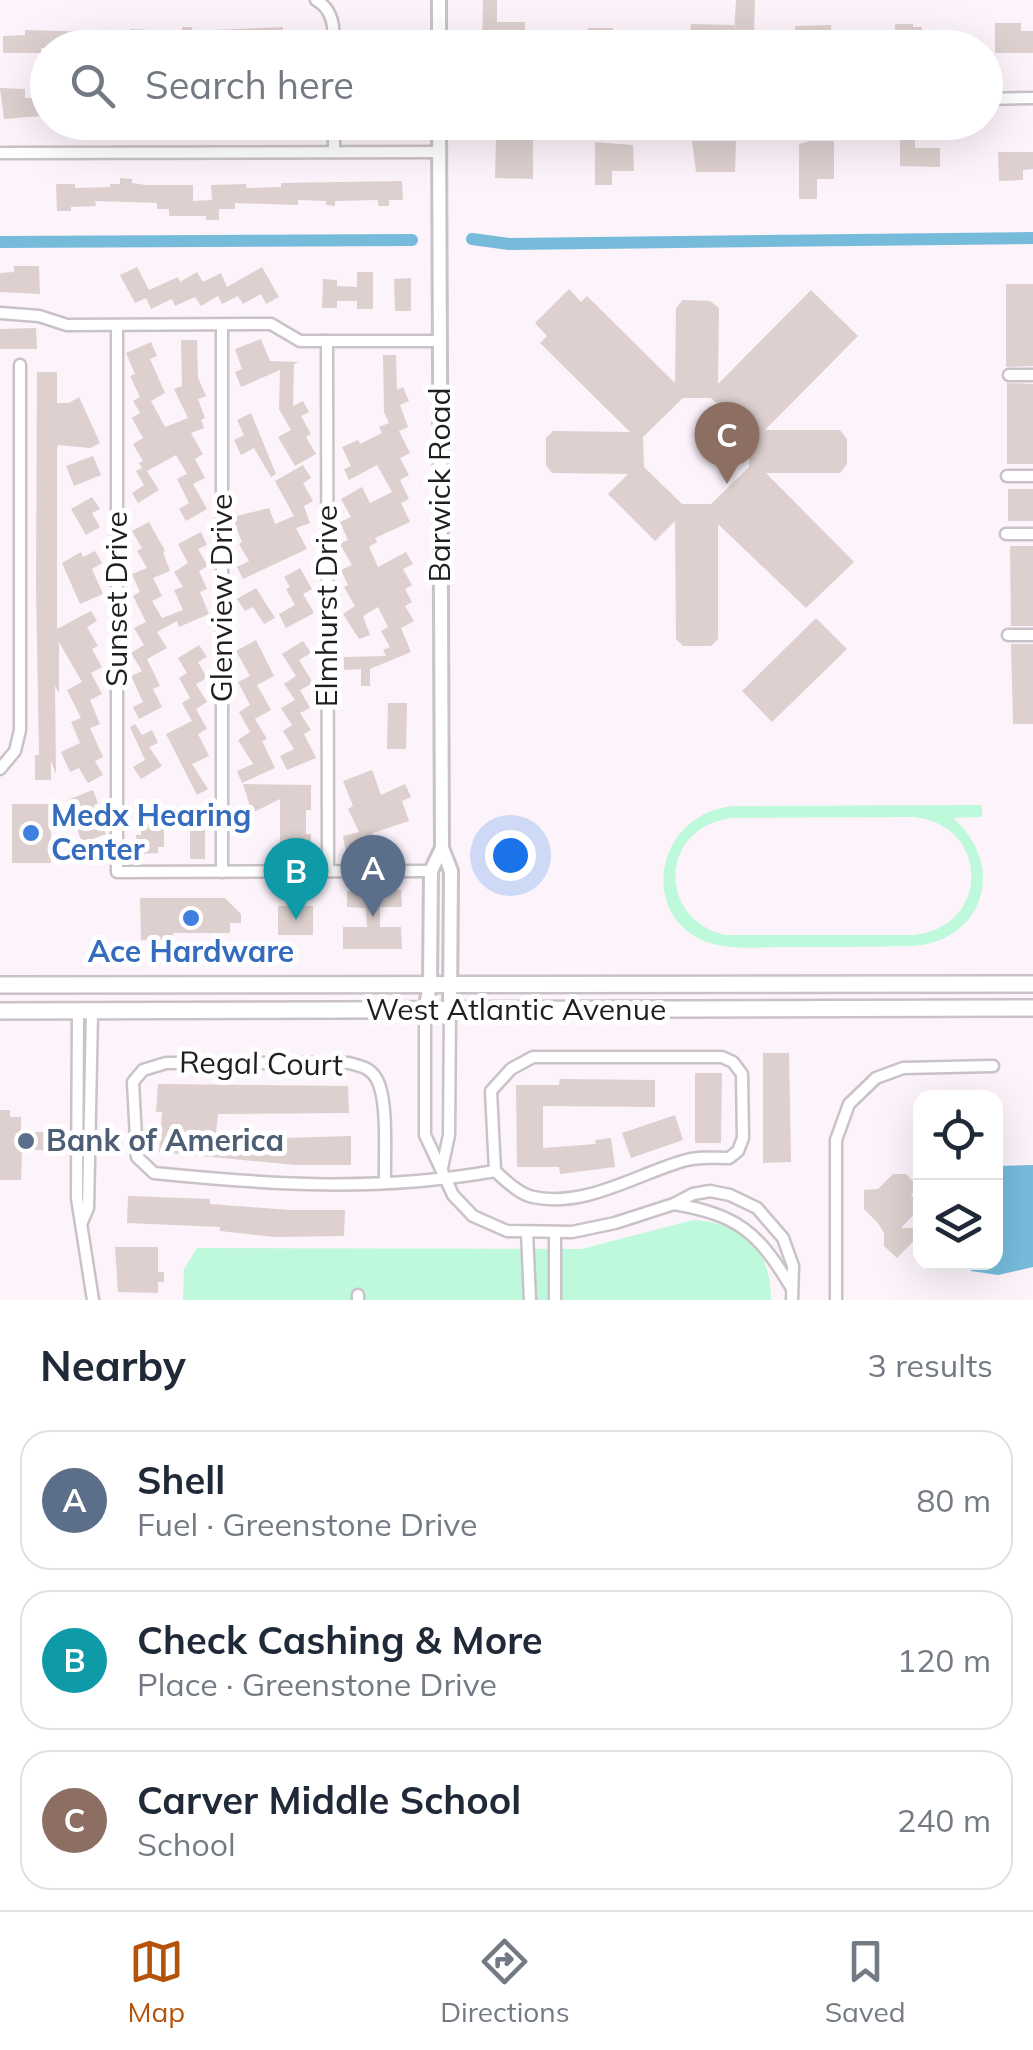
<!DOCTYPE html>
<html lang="en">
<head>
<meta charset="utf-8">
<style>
  :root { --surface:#fff; --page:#f6f6f7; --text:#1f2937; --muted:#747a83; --line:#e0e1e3; --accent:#b45309 }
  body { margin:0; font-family:Mulish,sans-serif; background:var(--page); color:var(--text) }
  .controls { position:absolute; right:30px; bottom:30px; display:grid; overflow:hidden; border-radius:20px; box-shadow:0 10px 40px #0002 }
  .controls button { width:90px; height:90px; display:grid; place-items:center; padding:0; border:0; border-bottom:2px solid var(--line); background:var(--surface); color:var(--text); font:50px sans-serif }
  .you { position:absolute; left:510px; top:855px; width:35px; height:35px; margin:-25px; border:8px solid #fff; border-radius:50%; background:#1a73e8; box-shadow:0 0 0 15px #1a73e833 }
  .badge { display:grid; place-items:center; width:65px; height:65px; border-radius:50%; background:var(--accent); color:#fff; font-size:32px; font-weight:700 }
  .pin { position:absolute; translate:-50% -82px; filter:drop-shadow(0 2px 5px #0008) }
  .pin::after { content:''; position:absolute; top:52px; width:35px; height:30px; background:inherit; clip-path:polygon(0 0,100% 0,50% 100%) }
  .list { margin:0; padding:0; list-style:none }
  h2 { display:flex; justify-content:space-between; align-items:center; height:130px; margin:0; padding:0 40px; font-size:42px }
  h2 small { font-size:32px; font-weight:400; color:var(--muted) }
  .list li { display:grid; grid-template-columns:65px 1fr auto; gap:30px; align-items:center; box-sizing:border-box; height:140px; margin:0 20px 20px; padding:0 20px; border:2px solid var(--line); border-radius:30px }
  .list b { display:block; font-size:38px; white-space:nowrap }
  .list p { margin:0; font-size:32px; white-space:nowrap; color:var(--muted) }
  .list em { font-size:32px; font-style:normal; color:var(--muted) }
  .icon { flex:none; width:55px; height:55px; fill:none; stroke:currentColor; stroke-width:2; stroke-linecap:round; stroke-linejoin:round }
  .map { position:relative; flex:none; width:1033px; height:1300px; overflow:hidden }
  .search { position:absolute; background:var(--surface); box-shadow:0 10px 40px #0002; left:30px; right:30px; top:30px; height:110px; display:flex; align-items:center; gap:25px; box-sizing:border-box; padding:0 35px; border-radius:55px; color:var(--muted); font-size:38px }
  .sheet { height:610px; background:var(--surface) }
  nav { display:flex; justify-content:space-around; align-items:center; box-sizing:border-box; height:140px; border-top:2px solid var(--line); background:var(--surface); font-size:28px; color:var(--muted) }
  nav a { display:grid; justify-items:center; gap:5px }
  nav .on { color:var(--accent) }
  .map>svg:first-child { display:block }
  .green { fill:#bdf9da; fill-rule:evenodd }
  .water { fill:#77bbdb }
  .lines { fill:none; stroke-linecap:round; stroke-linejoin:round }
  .canal { stroke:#77bbdb; stroke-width:12 }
  .building { fill:#ddd0cf; fill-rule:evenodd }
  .minor-casing { stroke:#cac2c9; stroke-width:15 }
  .tertiary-casing { stroke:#cac2c9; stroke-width:18 }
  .primary-casing { stroke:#cac2c9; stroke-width:20 }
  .minor { stroke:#fff; stroke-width:10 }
  .tertiary { stroke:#fff; stroke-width:12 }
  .primary { stroke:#fff; stroke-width:15 }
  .shop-dot { fill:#3f7fe0; stroke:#fff; stroke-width:4 }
  .service-dot { fill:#5c6f8a; stroke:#fff; stroke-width:4 }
  .labels { text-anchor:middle; stroke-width:10; stroke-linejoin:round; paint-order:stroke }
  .street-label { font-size:30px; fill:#211e21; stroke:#fff }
  .shop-label { font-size:30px; font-weight:bold; fill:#366cbe; stroke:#fff; text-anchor:start }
  .service-label { font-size:30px; font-weight:bold; fill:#4e5e75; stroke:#fff; text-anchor:start }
</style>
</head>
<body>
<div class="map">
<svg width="1033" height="1300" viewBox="0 0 1033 1300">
  <rect width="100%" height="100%" fill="#fcf3fb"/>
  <g class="green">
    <path d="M982 805V817L953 818C1006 864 986 940 913 946 870 947 826 947 782 947 760 947 735 950 713 944 635 920 654 813 734 806ZM913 817C991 824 991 928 913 935H725C654 917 661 824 734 818Z"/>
    <path d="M693 1220C743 1223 771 1248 771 1300H183L184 1269 197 1248 582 1249Z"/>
  </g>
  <path class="water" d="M1033 1165V1267L998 1275 971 1271 967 1263 996 1262V1166Z"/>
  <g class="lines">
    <g class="canal">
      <path d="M472 239 509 244 1033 238"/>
      <path d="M0 242 412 240"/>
    </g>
  </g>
  <g class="building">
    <path d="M483 0H497V22H525V42H497V47H482Z"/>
    <path d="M736 0H755L754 34 734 33Z"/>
    <path d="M995 23H1021V31H1033V53H995Z"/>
    <path d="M691 24 734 25V48H690Z"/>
    <path d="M895 24H913V27H922V35H930V48H895Z"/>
    <path d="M831 25 832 48H795V26Z"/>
    <path d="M182 27H192L193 48H41V53H3V36L25 35V30L130 33V29L182 32Z"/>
    <path d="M283 27V33L300 32V48H214V30Z"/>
    <path d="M588 28H613V33H623V48H588Z"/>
    <path d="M0 88 25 89V98H41V116L4 119Z"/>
    <path d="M496 137 533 140V179L495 178Z"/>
    <path d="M900 140H915V148H940V167L900 166Z"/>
    <path d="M692 141H736L735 172H696Z"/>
    <path d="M810 141H834V179H817V199H799V144Z"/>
    <path d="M595 142 633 145 634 171H612V185H595Z"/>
    <path d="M998 152H1033V169L1023 170V180L999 181Z"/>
    <path d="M120 178 132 179V183L146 185H193V201L212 200 211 185 246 184 247 188 281 187V183L402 181 403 200H389V206H378V200L335 201V206L326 205V201L298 200V205L235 203V209H219V220H206V216H169V209H157V203L95 201 96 206 71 207V211H57L56 184H75V188L110 187V184H120Z"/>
    <path d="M14 266H39L40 294 0 292V273L14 272Z"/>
    <path d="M137 267 149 290 178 277 180 282 197 272 203 282 221 273 227 287 262 267 279 297 266 304 261 294 243 304 238 296 222 304 218 296 201 306 195 297 175 306 172 299 151 309 146 298 135 303 120 275Z"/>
    <path d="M357 272H373V309H357V301H337V308H322L323 279 337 280V286L357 287Z"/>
    <path d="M411 278V311H395L394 279Z"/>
    <path d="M1006 284H1033V366L1006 367Z"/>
    <path d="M569 289 581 302 587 296 675 383 676 308 683 300 710 301 719 308 718 384 811 290 858 336 765 430H840L847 439V464L840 473H766L854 562 806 608 718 524V639L711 646H683L676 639 675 521 655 541 608 494 628 474 552 473 546 465V438L553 431 630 432 540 343 547 336 535 323ZM683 398H711L750 437 749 467 711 504H682L644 467 643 437Z"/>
    <path d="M36 328 37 349H0V329Z"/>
    <path d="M261 339 270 361 299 362 294 364 293 406 303 401 309 412 301 416 311 434 306 437 316 454 295 466 278 437 291 430 279 409 280 370 241 387 235 372 242 369 235 349Z"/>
    <path d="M181 340H197L198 378 206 396 198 399 205 418 201 420 204 428 191 433 203 454 195 459 205 478 193 484 207 509 186 521 179 509 189 503 177 479 187 474 176 455 147 471 159 490 138 503 132 493 144 485 136 471 142 468 139 463 143 461 133 444 143 438 132 418 140 413 133 401 140 397 130 376 135 374 126 353 151 342 157 356 150 359 165 393 151 401 165 427 188 418 174 389 182 386Z"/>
    <path d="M383 355H396L397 390 403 387 409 401 400 405 408 427 399 431 410 453 400 458 409 475 400 480 409 499 401 503 410 522 375 538 377 542 369 547 378 567 406 552 413 564 403 569 412 585 405 589 412 602 405 606 414 621 401 628 411 652 370 669V686H361V669L344 670V657L386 656 383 650 390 647 381 631 388 627 378 607 363 616 370 635 359 639 343 614 355 606 344 587 348 585 341 570 352 565 340 544 348 540 340 522 351 517 341 499 362 487 370 503 392 492 377 465 349 480 344 469 351 466 342 447 358 440 360 444 382 433 379 427 389 423 384 412Z"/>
    <path d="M37 372H57V403H69L79 397 100 443 90 448 58 445 57 448V629L91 611 97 621 87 627 98 646 92 649 102 667 91 673 102 694 90 700 100 724 90 728 103 757 95 761 103 775 88 783 79 768 70 772 61 752 80 743 71 722 81 718 67 690 82 682 59 642V693L55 686 56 774 51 761V780H35V755H39L36 586Z"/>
    <path d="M1007 383 1033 384V464H1007Z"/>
    <path d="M251 413 276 474 271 477 254 448 241 455 234 440 244 435 237 420Z"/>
    <path d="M93 456 101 475 74 486 66 466Z"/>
    <path d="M303 465 311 478 303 483 313 501 304 506 310 523 296 528 307 549 243 579 237 567 249 561 239 544 242 542 232 517 269 508 275 524 294 516 275 481Z"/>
    <rect x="1008" y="489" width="25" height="32"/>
    <path d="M92 497 100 509 92 513 100 527 86 535 71 509Z"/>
    <path d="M149 522 165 551 163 552 170 571 153 578 162 596 152 601 162 618 183 610 174 590 183 587 174 572 188 563 178 544 201 532 207 545 198 549 208 566 199 571 207 589 200 592 209 614 179 627 177 621 157 632 167 648 147 659 160 686 153 689 162 707 139 719 133 707 143 702 131 676 142 671 131 653 144 645 134 628 146 622 133 596 140 592 132 574 147 568 137 551 142 548 132 531Z"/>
    <path d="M1010 546H1033V626H1011Z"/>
    <path d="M95 551 102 563 92 569 103 594 80 604 62 563 81 552 83 557Z"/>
    <path d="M300 568 312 589 303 594 314 613 286 628 279 614 295 605 286 589 290 587 284 577Z"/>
    <path d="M256 588 275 618 264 624 253 607 245 611 237 599Z"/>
    <path d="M816 618 847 649 772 722 742 691Z"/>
    <path d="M256 640 274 676 257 685 271 710 255 719 267 739 262 741 275 768 242 783 237 771 253 764 238 740 250 732 239 712 250 705 238 682 250 676 236 651Z"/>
    <path d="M303 641 311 653 299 660 313 683 300 690 310 708 300 713 311 730 304 734 316 758 287 770 280 756 294 749 283 731 292 725 281 708 295 700 284 684 296 676 282 654Z"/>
    <path d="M1011 644H1033V724H1013Z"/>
    <path d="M199 645 207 657 198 662 207 678 196 684 207 702 196 709 207 729 198 734 209 756 192 764 208 789 197 795 166 734 192 721 182 703 190 698 179 678 187 673 178 658Z"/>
    <path d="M388 703H407L406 749H387Z"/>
    <path d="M135 724 142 735 152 730 158 743 149 747 162 766 141 779 133 767 145 760 130 727Z"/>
    <path d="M372 770 381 795 405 784 411 797 402 801 409 821 373 833 375 845 346 852 343 836 359 832 348 809 353 806 343 781Z"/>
    <path d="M243 784 311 785V810H306V834H311V845H305V854H280V799L252 813Z"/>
    <path d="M93 790 98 803 94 805 106 834 82 843 67 800Z"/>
    <rect x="12" y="804" width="39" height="59"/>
    <path d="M205 821V859H190V823L198 825Z"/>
    <path d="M164 823V847H158V853L141 854V847H136V835H141V824Z"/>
    <path d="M401 890 402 907H380V927H401L402 949H343V927H367L366 908 347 907V891Z"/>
    <path d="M140 898H225L241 914V923H230V933H173L174 940H141Z"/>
    <rect x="278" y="906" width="35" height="29"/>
    <path d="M763 1053H789L791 1162 763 1163Z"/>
    <path d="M695 1073H722L721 1143H695Z"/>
    <path d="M560 1079 655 1080V1107L543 1106V1148L596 1144 595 1140 611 1138 615 1167 560 1174 559 1167H517L516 1085H559Z"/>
    <path d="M158 1084 348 1086 349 1113 218 1114 216 1133 284 1135 283 1138 351 1136V1165H295L159 1152 162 1112H156Z"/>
    <path d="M0 1110H10V1117H21V1132H52V1150H22L21 1180H0Z"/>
    <path d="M675 1115 683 1140 631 1158 622 1133Z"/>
    <path d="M893 1174H906L919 1187 911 1195 918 1202V1210L901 1228H914L915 1240 897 1258 884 1246V1233L878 1223 864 1209V1190L878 1189Z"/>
    <path d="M128 1196 210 1199V1204L289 1210H345L344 1236 275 1237 220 1231V1227L127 1223Z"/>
    <path d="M115 1247H158V1272H164V1282H158V1293L118 1292Z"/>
  </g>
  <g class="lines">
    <g class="minor-casing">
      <g id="minor">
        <path d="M316 0C334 10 334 28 334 48"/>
        <path d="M986 99 1033 98"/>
        <path d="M334 122V152"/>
        <path d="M0 153 439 152"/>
        <path d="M0 313 39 316 67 325 271 324 300 341H439"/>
        <path d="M117 325V872L431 871"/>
        <path d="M222 325V872"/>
        <path d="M327 341 328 871"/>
        <path d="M1009 375H1033"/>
        <path d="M1007 476H1033"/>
        <path d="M1006 534H1033"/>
        <path d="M1008 635H1033"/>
        <path d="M0 769 15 751 20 730V365"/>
        <path d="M425 1010V1135L453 1195 473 1216 507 1231 572 1232 615 1223 674 1204 693 1194 710 1191 730 1195 757 1208 783 1238 793 1266 792 1300"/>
        <path d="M78 1012 77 1198 93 1300"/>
        <path d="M442 1168 449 1135 450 1010"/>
        <path d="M385 1183C384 1158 389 1099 376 1078 370 1068 361 1066 349 1063H166L143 1070 133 1082 137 1157 154 1173C273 1185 376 1192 495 1171 505 1180 519 1194 533 1197 585 1208 635 1175 683 1161 698 1156 713 1158 729 1158L738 1151 743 1138 742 1074 733 1062 722 1057H533L511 1069 491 1091 495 1171"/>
        <path d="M674 1204C738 1215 758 1232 791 1287"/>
        <path d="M82 1222 88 1208 92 1012"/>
        <path d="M527 1232 530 1300"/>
        <path d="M555 1232V1300"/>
        <path d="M358 1295V1300"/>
        <path d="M836 1300V1140L849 1104 876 1078 903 1068 993 1066"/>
      </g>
    </g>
    <g class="tertiary-casing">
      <g id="tertiary">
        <path d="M439 0V48"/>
        <path d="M439 122 442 848 451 871 450 1010"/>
        <path d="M425 1010 430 985 431 871 442 848"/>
      </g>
    </g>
    <g class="primary-casing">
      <g id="primary">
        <path d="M0 985 1033 984"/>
        <path d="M0 1011 1033 1008"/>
      </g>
    </g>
    <use href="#minor" class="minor"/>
    <use href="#tertiary" class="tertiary"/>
    <use href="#primary" class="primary"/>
  </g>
  <g class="shop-dot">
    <circle cx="31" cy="833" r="10"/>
    <circle cx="191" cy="918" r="10"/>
  </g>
  <circle class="service-dot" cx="26" cy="1141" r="10"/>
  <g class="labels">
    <g class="street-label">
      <text transform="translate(440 485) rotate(-90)" y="10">Barwick Road</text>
      <text transform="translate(222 598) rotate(-90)" y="10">Glenview Drive</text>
      <text transform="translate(117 599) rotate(-90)" y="10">Sunset Drive</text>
      <text transform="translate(327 606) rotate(-90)" y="10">Elmhurst Drive</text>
      <text x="516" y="1020">West Atlantic Avenue</text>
      <text transform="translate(261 1064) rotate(1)" y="10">Regal Court</text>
    </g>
    <g class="shop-label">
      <text x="51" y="826">Medx Hearing<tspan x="51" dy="34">Center</tspan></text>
      <text x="191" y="962" text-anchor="middle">Ace Hardware</text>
    </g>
    <g class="service-label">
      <text x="46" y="1151">Bank of America</text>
    </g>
  </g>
</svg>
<div class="controls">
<button><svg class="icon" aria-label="locate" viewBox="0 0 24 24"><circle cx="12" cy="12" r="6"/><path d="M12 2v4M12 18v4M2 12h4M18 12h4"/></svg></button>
<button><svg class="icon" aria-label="layers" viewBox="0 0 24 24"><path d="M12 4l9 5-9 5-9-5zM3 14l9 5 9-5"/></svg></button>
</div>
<div class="you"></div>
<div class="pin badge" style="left:373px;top:917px;background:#5c6f8a">A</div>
<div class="pin badge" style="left:296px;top:920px;background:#0f9aa8">B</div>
<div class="pin badge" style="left:727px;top:484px;background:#8d6e63">C</div>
<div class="search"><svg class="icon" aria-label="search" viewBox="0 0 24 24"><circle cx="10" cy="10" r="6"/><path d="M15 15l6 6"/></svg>Search here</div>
</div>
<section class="sheet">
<h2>Nearby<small>3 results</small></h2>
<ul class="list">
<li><span class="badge" style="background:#5c6f8a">A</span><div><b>Shell</b><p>Fuel · Greenstone Drive</p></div><em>80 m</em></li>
<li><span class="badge" style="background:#0f9aa8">B</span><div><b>Check Cashing &amp; More</b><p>Place · Greenstone Drive</p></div><em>120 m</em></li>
<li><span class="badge" style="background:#8d6e63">C</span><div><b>Carver Middle School</b><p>School</p></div><em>240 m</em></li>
</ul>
</section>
<nav>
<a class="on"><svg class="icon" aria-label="map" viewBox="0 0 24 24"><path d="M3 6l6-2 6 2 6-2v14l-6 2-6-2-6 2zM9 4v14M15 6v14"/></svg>Map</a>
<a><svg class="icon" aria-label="directions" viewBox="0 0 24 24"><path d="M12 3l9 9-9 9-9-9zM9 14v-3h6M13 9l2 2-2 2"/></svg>Directions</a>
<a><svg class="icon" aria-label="saved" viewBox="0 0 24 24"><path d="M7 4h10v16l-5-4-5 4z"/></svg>Saved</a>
</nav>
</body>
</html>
